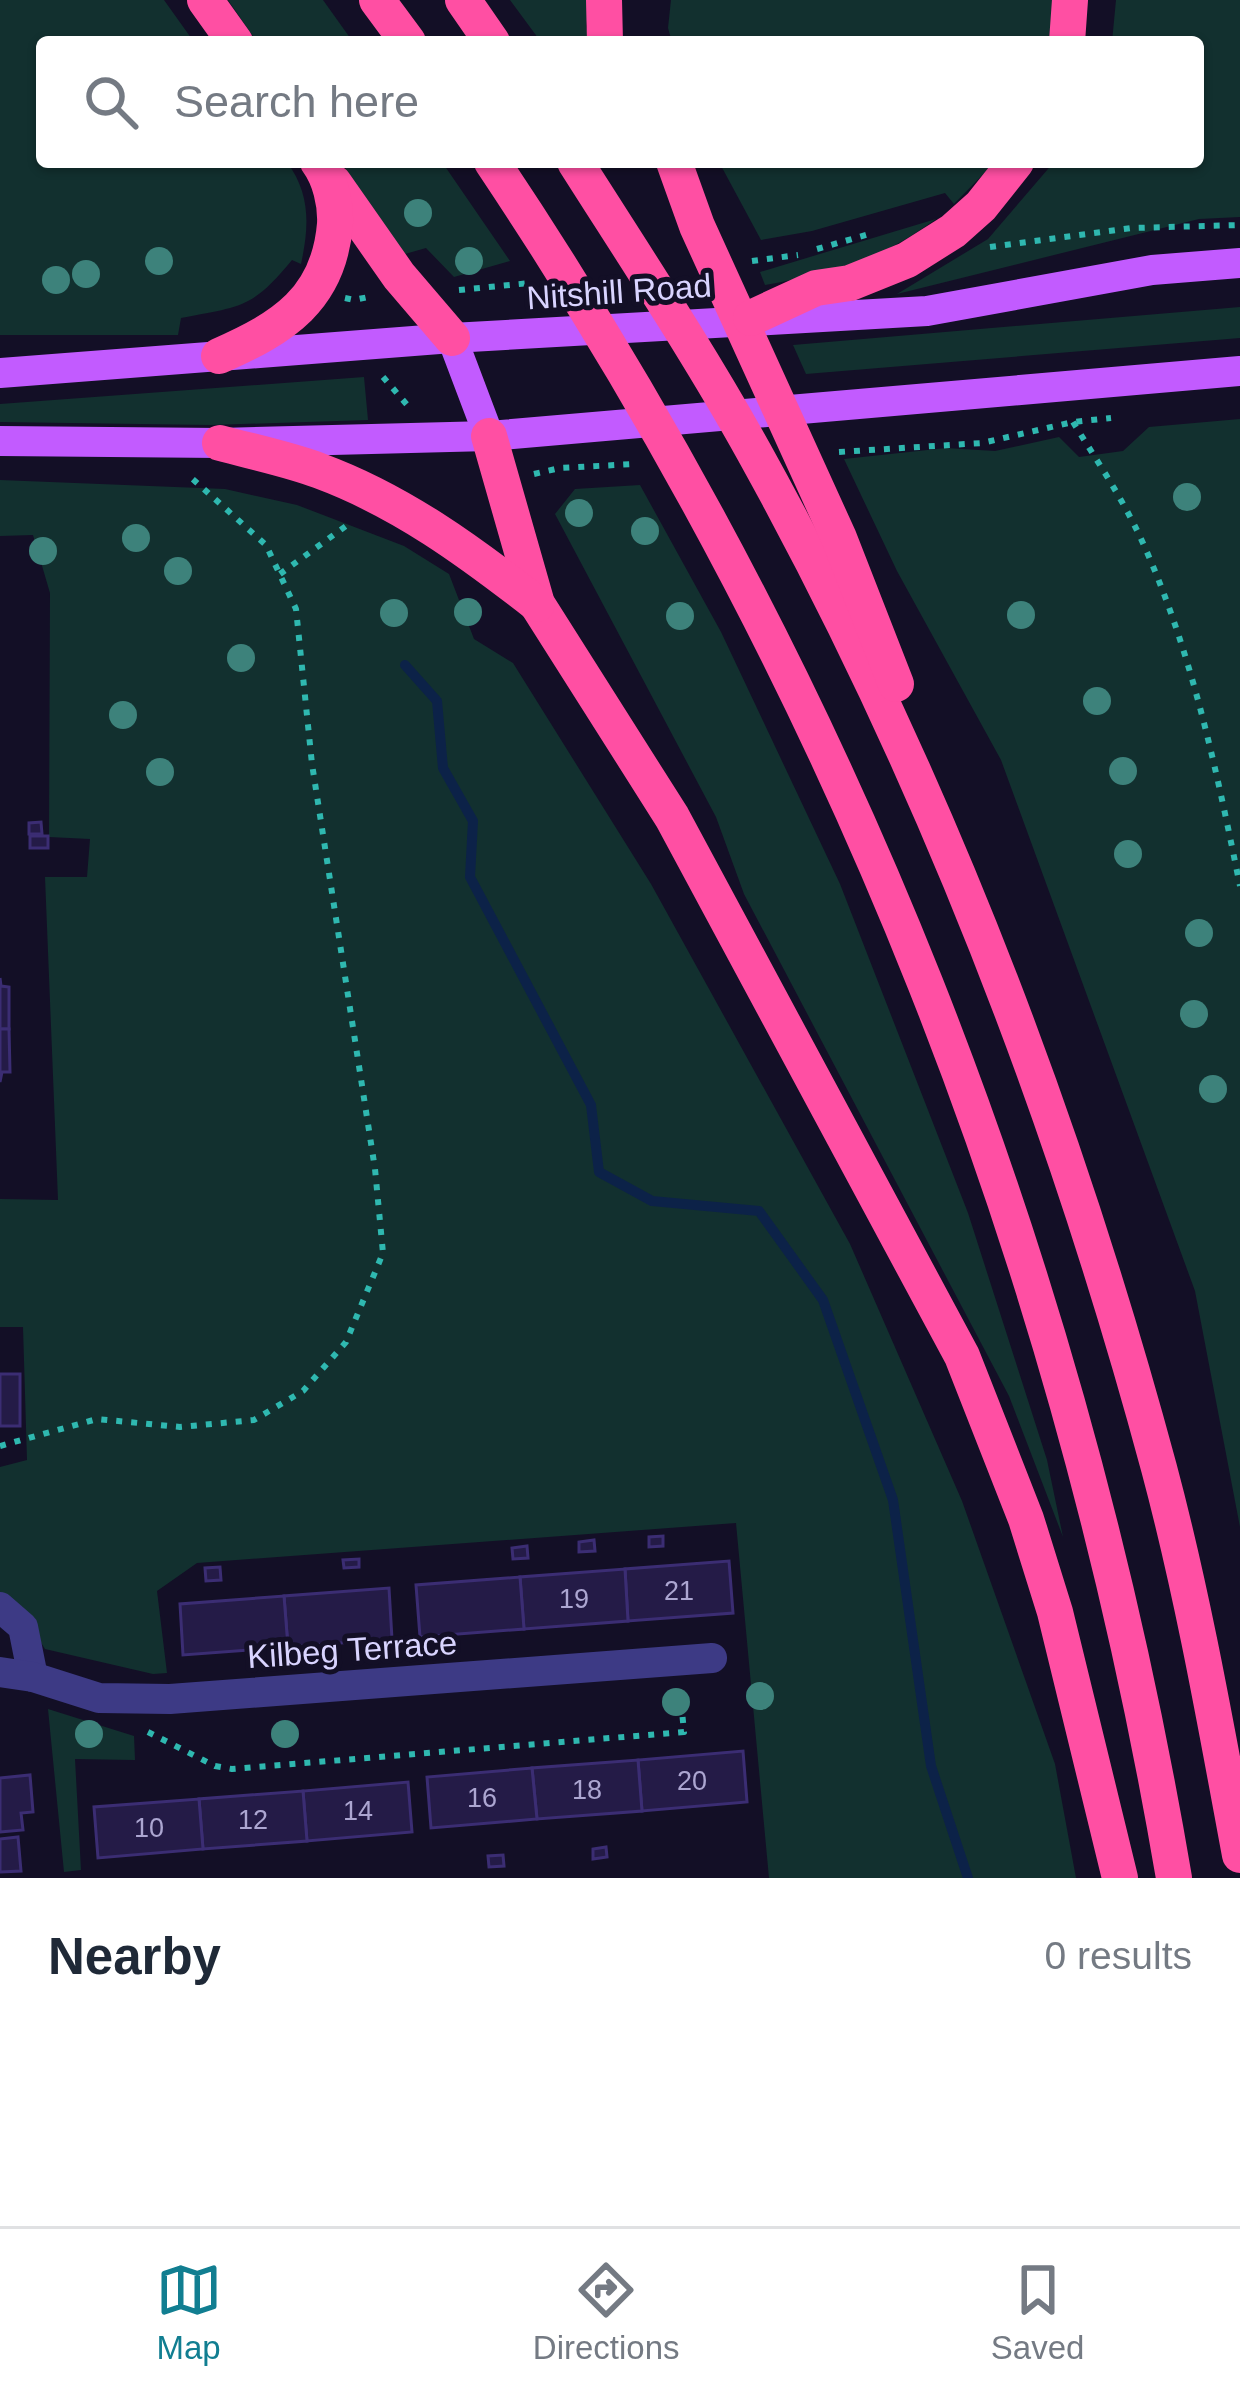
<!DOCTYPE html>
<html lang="en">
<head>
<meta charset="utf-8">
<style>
  :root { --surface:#fff; --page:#f6f6f7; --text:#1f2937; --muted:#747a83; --line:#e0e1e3; --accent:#117e91 }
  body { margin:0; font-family:Arial,sans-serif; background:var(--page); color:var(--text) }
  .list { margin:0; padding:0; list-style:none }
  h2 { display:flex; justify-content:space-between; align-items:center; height:156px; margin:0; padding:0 48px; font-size:51px }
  h2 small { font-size:39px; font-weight:400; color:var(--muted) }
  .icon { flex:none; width:66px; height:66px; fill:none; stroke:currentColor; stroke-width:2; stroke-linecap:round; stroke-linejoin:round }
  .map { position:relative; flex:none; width:1240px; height:1878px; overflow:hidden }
  .search { position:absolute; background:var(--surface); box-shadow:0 3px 9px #0004; left:36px; right:36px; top:36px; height:132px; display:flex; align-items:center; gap:30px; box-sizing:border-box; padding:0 42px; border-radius:12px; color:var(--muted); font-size:45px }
  .sheet { height:348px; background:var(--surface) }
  nav { display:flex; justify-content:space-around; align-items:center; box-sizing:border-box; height:168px; border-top:3px solid var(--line); background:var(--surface); font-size:33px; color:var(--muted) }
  nav a { display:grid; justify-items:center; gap:6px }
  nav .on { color:var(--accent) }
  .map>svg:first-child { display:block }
  .green { fill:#12302f }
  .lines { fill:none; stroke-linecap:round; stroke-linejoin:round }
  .stream { stroke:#0c2248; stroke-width:10 }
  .building { fill:#241b47; stroke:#3b2d73; stroke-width:3 }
  .path { stroke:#2fb8b0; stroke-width:6; stroke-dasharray:6 9; stroke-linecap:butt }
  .minor { stroke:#3d3a85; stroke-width:30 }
  .major { stroke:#c25bff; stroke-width:30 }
  .highway { stroke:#ff4fa3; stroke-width:36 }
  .tree { fill:#3d827b }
  .labels { text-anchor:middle; stroke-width:10; stroke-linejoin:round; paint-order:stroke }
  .number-label { font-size:27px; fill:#aca6d1 }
  .street-label { font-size:33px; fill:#d9d4ff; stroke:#130f26 }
</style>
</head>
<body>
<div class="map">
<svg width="1240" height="1878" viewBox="0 0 1240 1878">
  <rect width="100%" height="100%" fill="#130f26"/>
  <g class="green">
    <path d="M0 0H164L194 42H42V162H287C311 195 309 227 301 264L292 260C252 309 241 306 181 318L178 335H0Z"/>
    <path d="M228 0H323L353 42H257Z"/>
    <path d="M510 0H590L586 26 589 42H541Z"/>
    <path d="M671 0H1059L1054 42H672L668 28Z"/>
    <path d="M1116 0H1240V217L1199 219 897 294 988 239 1054 162H1198V42H1112Z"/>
    <path d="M341 162H442L510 261 454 277 426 248 405 254Z"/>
    <path d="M719 162H995L954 204 945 193 812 231 761 240Z"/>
    <path d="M936 219C876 262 836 272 765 285L760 272Z"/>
    <path d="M1240 307V338L806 374 793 345Z"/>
    <path d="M364 377 368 420 211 425 0 422V404Z"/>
    <path d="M1240 419V1527L1195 1291 1001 760 897 571 844 459 946 448 995 451 1059 437 1079 457 1123 451 1149 427Z"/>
    <path d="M0 480 225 489 297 505 404 546 449 574 474 639 513 663 651 884 850 1244 962 1501 1055 1764 1076 1878H769L736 1523 197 1563 157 1591 167 1673 153 1674 45 1649 26 1619 0 1593V1467L27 1460 23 1327H0V1199L58 1200 45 877H87L90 839 49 837 50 593 33 535 0 536Z"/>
    <path d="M640 485 721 632 840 884 968 1213 1047 1460 1063 1537 1009 1396 744 894 716 817 555 514 575 489Z"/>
    <path d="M48 1709 134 1736 135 1760 75 1759 81 1870 64 1872Z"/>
  </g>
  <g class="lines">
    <path class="stream" d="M405 665 437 701 443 768 473 821 470 877 591 1105 599 1172 652 1201 759 1211 823 1300 893 1500 931 1766 968 1878"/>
  </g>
  <g class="building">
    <path d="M41 822 42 834H29V823Z"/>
    <rect x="30" y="836" width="18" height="12"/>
    <path d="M0 978 1 986 9 987V1029H0Z"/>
    <path d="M0 1029H9L10 1072H2L0 1082Z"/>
    <rect x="0" y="1374" width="20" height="52"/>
    <path d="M663 1536V1546L649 1547V1537Z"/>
    <path d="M594 1540 595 1551 579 1552V1542Z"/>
    <path d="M527 1546 528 1558 513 1559 512 1548Z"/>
    <path d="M359 1559V1567L344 1568 343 1560Z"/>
    <path d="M729 1561 733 1613 628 1621 625 1569Z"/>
    <path d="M220 1567 221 1580 206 1581 205 1568Z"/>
    <path d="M625 1569 628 1621 524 1629 520 1577Z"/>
    <path d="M520 1577 524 1629 420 1637 416 1585Z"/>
    <path d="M389 1588 392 1639 288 1647 284 1596Z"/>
    <path d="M284 1596 288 1647 183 1655 180 1604Z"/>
    <path d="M743 1751 747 1802 642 1811 638 1760Z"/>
    <path d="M638 1760 642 1811 537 1819 532 1768Z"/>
    <path d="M532 1768 537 1819 431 1828 427 1777Z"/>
    <path d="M30 1775 33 1812 21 1813 23 1830 0 1832V1778Z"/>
    <path d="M408 1782 412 1832 307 1841 303 1791Z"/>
    <path d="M303 1791 307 1841 203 1849 199 1799Z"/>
    <path d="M199 1799 203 1849 98 1858 94 1807Z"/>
    <path d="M18 1837 21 1871 0 1872V1839Z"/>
    <path d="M606 1847 607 1857 593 1859V1849Z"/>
    <path d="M503 1855 504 1866 489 1867 488 1856Z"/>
  </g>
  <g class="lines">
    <g class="path">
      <path d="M990 247 1132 228 1240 225"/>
      <path d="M817 249 873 233"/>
      <path d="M752 261 798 255"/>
      <path d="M459 290 530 283"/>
      <path d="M345 298 354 300 373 296"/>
      <path d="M383 377 409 407"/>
      <path d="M1073 422C1097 461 1123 499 1142 541 1192 651 1216 768 1240 886"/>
      <path d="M839 452 982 443 1073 422 1111 418"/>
      <path d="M534 474 560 468 634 464"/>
      <path d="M280 574 350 523"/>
      <path d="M0 1446 97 1419 180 1427 254 1420 303 1391 346 1342 383 1253 375 1169 312 764 296 609 266 545 187 474"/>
      <path d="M148 1732 215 1766 232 1769 684 1732 680 1691"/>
    </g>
    <g class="minor">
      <path d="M0 1607 23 1627 33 1677"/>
      <path d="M0 1672 33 1677 99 1698 170 1699 712 1658"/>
    </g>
    <g class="major">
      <path d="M452 338 489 436"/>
      <path d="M0 373 452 338 927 311 1152 270 1240 263"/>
      <path d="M0 441 220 443 489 436 1240 371"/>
    </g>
    <g class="highway">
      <path d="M205 0 235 42"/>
      <path d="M377 0 408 42"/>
      <path d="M463 0 492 42"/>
      <path d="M604 0 605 42"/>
      <path d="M1067 42 1070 0"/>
      <path d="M492 162C844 688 1068 1254 1174 1878"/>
      <path d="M575 162C636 258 699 353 754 452 931 771 1064 1116 1159 1468 1193 1595 1216 1726 1240 1855"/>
      <path d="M674 162 697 226 839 538 896 684"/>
      <path d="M334 183 399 276 452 338"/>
      <path d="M751 318 816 288 850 283 907 260 953 231 981 206 1016 162"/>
      <path d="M219 356C283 328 329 299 335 224 336 204 330 178 318 162"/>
      <path d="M489 436 537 604 672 817 962 1356 1026 1519 1055 1612 1120 1878"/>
      <path d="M220 443C253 452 288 459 320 471 401 501 469 551 537 604"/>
    </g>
  </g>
  <g class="tree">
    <circle cx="418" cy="213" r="14"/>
    <circle cx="159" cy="261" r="14"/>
    <circle cx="469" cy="261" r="14"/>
    <circle cx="86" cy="274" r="14"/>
    <circle cx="56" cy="280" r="14"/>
    <circle cx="1187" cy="497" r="14"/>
    <circle cx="579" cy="513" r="14"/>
    <circle cx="645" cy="531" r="14"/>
    <circle cx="136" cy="538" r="14"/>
    <circle cx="43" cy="551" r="14"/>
    <circle cx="178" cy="571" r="14"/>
    <circle cx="468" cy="612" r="14"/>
    <circle cx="394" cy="613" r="14"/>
    <circle cx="1021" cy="615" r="14"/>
    <circle cx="680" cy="616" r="14"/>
    <circle cx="241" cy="658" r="14"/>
    <circle cx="1097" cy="701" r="14"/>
    <circle cx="123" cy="715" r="14"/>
    <circle cx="1123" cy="771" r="14"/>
    <circle cx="160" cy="772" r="14"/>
    <circle cx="1128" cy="854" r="14"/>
    <circle cx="1199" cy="933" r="14"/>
    <circle cx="1194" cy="1014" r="14"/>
    <circle cx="1213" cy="1089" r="14"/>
    <circle cx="760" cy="1696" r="14"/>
    <circle cx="676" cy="1702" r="14"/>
    <circle cx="89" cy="1734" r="14"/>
    <circle cx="285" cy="1734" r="14"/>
  </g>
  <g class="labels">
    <g class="number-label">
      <text x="679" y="1600">21</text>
      <text x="574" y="1608">19</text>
      <text x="692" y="1790">20</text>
      <text x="587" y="1799">18</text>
      <text x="482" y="1807">16</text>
      <text x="358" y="1820">14</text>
      <text x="253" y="1829">12</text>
      <text x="149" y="1837">10</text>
    </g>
    <g class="street-label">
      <text transform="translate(619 291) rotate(-4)" y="12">Nitshill Road</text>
      <text transform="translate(352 1649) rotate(-4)" y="12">Kilbeg Terrace</text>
    </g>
  </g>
</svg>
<div class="search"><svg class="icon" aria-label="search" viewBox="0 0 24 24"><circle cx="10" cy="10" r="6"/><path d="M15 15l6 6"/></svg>Search here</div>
</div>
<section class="sheet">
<h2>Nearby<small>0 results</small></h2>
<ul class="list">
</ul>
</section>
<nav>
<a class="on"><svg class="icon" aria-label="map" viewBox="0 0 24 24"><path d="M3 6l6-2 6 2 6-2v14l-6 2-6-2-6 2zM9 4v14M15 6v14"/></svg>Map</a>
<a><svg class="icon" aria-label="directions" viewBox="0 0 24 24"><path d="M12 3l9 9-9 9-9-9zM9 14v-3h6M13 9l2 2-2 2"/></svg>Directions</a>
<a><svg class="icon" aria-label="saved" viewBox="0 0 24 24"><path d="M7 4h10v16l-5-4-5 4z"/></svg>Saved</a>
</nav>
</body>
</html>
